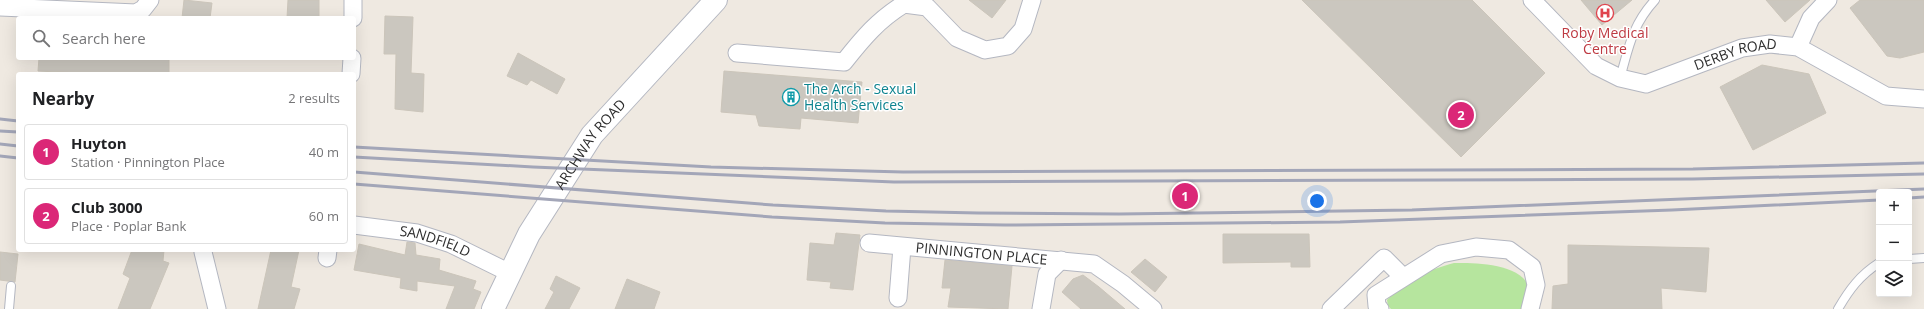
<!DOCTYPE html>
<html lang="en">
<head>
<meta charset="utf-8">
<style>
  :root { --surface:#fff; --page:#f2f2f2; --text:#202124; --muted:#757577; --line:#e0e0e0; --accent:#db2777 }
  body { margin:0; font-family:"Open Sans",sans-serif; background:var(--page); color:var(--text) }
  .controls { position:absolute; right:12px; bottom:12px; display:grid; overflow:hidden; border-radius:4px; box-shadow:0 4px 16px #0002 }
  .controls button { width:36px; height:36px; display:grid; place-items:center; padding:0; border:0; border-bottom:1px solid var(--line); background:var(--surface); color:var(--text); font:20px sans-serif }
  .you { position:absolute; left:1317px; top:201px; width:14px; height:14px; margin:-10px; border:3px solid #fff; border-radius:50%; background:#1a73e8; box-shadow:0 0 0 6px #1a73e833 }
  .badge { display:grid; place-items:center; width:26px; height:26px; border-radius:50%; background:var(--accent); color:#fff; font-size:13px; font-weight:700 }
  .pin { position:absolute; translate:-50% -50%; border:2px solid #fff; box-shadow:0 1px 4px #0006 }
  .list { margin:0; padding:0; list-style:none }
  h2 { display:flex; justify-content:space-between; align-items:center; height:52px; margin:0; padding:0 16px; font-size:17px }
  h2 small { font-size:13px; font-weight:400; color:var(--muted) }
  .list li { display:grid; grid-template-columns:26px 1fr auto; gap:12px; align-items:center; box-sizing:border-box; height:56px; margin:0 8px 8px; padding:0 8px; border:1px solid var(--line); border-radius:4px }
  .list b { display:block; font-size:15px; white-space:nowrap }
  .list p { margin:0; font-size:13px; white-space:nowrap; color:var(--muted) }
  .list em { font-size:13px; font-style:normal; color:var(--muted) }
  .icon { flex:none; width:22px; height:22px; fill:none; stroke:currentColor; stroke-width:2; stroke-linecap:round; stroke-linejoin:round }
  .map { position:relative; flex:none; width:1924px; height:309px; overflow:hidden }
  .search { position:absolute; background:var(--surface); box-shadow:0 4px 16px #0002; left:16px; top:16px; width:340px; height:44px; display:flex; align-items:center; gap:10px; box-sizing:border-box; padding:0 14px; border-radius:4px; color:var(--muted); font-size:15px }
  .panel { position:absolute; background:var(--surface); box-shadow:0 4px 16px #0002; left:16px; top:72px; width:340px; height:180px; border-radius:4px }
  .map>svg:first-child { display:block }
  .green { fill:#b6e59e }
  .building { fill:#cbc7bf; stroke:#cbc5ba }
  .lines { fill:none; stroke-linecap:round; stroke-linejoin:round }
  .lane-casing { stroke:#b4b7c1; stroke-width:10 }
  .street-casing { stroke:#b4b7c1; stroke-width:19 }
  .secondary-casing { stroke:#b4b7c1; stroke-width:24 }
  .lane { stroke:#fff; stroke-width:8 }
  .street { stroke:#fff; stroke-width:17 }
  .secondary { stroke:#fff; stroke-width:22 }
  .rail { stroke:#a3a6b8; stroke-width:3 }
  .labels { text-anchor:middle; stroke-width:3; stroke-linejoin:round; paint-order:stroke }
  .health-label { font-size:14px; fill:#be3a42; stroke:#fff }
  .street-label { font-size:14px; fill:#2e2e2e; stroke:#fff }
  .culture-label { font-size:14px; fill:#0d838f; stroke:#fff; text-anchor:start }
</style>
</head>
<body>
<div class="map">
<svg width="1924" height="309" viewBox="0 0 1924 309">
  <rect width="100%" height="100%" fill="#efe9e1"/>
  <path class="green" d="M1454 263C1476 263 1518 263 1529 286L1524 309H1391L1388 306 1387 300C1404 279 1429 270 1454 263Z"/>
  <g class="building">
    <path d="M184 0 212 3 210 18H182Z"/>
    <path d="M288 0H319V18H287Z"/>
    <path d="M969 0H1006L992 18Z"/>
    <path d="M1302 0H1472L1545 73 1461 157Z"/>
    <path d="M1581 0H1632L1602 25Z"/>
    <path d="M1766 0H1810L1785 22Z"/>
    <path d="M1860 0H1924V52L1900 58 1887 56 1850 8Z"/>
    <path d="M385 16 413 17 411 73 424 74 423 112 395 109 396 54H384Z"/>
    <path d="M518 53 565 79 557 94 531 80 527 85 507 76Z"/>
    <path d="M39 58H169V74H98L38 71Z"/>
    <path d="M1762 65 1809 74 1826 113 1753 150 1720 87Z"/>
    <path d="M724 71 862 82 858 123 801 118 800 129 759 126 756 115 721 112Z"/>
    <path d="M836 233 860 235 853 290 830 288 831 282 807 280 810 243 834 245Z"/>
    <path d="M1223 234H1309L1310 267H1291V262L1223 263Z"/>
    <path d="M407 242 415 243 416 255 440 259 439 270 476 281 473 289 481 292 474 309H446L455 286 417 281V291L400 288 401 278 354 270 359 244 405 255Z"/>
    <path d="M1568 245 1709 248 1706 292 1661 288 1662 309H1552L1553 286 1568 284Z"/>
    <path d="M132 250H164L163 261 169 263 150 309H118L130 278 123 274Z"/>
    <path d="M271 250H299L291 287 300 289 294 309H258Z"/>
    <path d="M0 252 18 254 15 282 0 280Z"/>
    <path d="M1145 259 1167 277 1155 292 1131 272Z"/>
    <path d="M945 260 1012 266 1008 309 948 307 951 288H942Z"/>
    <path d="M1083 275 1099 287 1125 309H1081L1062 292 1073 279Z"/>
    <path d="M556 276 580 288 569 309H545L554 292 550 289Z"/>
    <path d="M627 279 660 292 654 309H615Z"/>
  </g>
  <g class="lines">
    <g class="lane-casing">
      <g id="lane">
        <path d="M1620 78C1629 47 1632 25 1655 0"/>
        <path d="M1909 259 1924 258"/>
        <path d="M9 309 11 286"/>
        <path d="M1838 309C1849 290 1860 275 1879 263"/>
      </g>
    </g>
    <g class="street-casing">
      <g id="street">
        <path id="s1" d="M1532 0 1596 66 1620 78 1646 84 1742 48 1770 44 1798 47 1886 96 1924 99"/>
        <path d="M0 7 136 13 143 9 150 0"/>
        <path d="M353 18V0"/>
        <path d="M1798 47 1811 18 1828 0"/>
        <path d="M737 53 844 62C863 38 878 20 904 4L927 7 957 38 985 50 1008 46 1023 29 1032 0"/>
        <path d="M351 74 352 58"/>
        <path id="s2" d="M354 225 417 233 451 244 510 273"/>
        <path id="s3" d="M869 243 1094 264 1123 284 1153 309"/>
        <path d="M203 252 217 309"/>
        <path d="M327 258 328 250"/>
        <path d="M898 298 902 247"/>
        <path d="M1041 309 1047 274 1061 260"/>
        <path d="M1331 309 1384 258 1403 277"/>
        <path d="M1380 309 1377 306 1376 295 1441 254 1476 247 1509 250 1532 267 1536 285 1530 309"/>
      </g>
    </g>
    <g class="secondary-casing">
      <g id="secondary">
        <path id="s4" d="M493 309 529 234 592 135 716 0"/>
      </g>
    </g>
    <use href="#lane" class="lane"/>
    <use href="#street" class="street"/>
    <use href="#secondary" class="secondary"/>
    <g class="rail">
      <path d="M0 119 18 121"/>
      <path d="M0 131 18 132"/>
      <path d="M0 144 18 146"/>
      <path d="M354 147 711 167 903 172 1693 169 1924 163"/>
      <path d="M0 156 18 158"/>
      <path d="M354 157 533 167 894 182 1693 179 1924 174"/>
      <path d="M354 172 773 205 886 211 978 213 1119 214 1412 210 1924 189"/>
      <path d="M354 184 772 217 885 223 1005 225 1340 222 1672 210 1879 200"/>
      <path d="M1909 198 1924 197"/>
    </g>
  </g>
  <defs>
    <g id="hospital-ring" transform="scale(0.9)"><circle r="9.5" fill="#fff" stroke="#e0444e" stroke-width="1.5"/><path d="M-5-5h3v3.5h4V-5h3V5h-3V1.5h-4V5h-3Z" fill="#e0444e"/></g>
    <g id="building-ring" transform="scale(0.9)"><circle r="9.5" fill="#fff" stroke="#0f9aa8" stroke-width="1.5"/><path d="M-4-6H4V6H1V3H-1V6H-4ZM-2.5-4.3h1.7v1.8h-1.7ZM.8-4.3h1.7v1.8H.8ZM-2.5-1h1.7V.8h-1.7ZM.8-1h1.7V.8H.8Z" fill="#0f9aa8"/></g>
  </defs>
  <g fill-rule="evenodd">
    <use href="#hospital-ring" x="1605" y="13"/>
    <use href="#building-ring" x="791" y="97"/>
  </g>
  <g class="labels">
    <g class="health-label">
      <text x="1605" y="38">Roby Medical<tspan x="1605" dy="16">Centre</tspan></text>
    </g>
    <g class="street-label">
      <text dy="5" stroke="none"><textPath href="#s1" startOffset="240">DERBY ROAD</textPath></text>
      <text dy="5" stroke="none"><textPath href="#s4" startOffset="192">ARCHWAY ROAD</textPath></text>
      <text dy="5" stroke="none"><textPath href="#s2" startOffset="83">SANDFIELD</textPath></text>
      <text dy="5" stroke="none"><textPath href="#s3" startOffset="113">PINNINGTON PLACE</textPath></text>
    </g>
    <g class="culture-label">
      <text x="804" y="94">The Arch - Sexual<tspan x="804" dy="16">Health Services</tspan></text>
    </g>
  </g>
</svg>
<div class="controls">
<button>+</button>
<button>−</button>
<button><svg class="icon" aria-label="layers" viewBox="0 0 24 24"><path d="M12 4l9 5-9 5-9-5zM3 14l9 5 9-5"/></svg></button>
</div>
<div class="you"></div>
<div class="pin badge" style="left:1185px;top:196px">1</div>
<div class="pin badge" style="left:1461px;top:115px">2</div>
<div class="search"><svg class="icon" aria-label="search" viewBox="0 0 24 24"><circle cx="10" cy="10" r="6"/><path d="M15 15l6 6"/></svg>Search here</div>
<section class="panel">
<h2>Nearby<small>2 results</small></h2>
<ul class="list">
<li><span class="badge">1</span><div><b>Huyton</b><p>Station · Pinnington Place</p></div><em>40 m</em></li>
<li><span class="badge">2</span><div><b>Club 3000</b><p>Place · Poplar Bank</p></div><em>60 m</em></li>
</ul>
</section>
</div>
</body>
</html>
